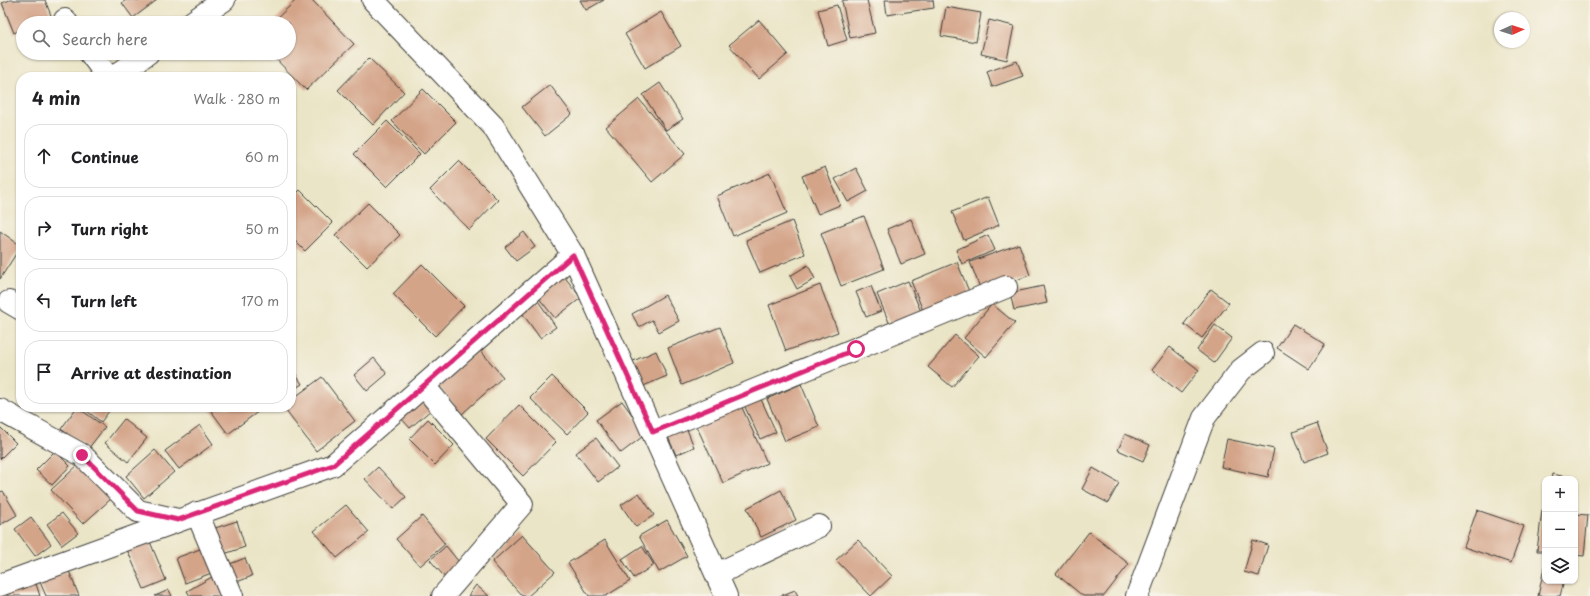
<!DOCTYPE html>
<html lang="en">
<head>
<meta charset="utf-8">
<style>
  :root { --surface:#fff; --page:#f2f2f2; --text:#202124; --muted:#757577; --line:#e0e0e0 }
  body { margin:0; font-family:"Playpen Sans",sans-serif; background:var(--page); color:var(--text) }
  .controls { position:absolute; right:12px; bottom:12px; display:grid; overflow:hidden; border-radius:8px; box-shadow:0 1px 3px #0004 }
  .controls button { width:36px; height:36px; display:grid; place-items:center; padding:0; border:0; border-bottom:1px solid var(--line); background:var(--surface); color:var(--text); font:20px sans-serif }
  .compass { position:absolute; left:1494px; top:12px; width:36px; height:36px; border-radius:50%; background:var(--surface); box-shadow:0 1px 3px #0004; rotate:87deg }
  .stop { position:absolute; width:12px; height:12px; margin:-9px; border:3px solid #db2777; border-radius:50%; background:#fff }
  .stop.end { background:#db2777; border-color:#fff; box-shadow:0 1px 4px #0008 }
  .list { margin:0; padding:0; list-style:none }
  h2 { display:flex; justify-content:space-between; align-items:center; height:52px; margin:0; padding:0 16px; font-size:17px }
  h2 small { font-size:13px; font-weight:400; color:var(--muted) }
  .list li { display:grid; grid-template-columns:26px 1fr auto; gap:12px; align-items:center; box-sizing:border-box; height:64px; margin:0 8px 8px; padding:0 8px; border:1px solid var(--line); border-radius:16px }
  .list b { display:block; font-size:15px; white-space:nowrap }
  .list em { font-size:13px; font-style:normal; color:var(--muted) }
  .icon { flex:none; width:22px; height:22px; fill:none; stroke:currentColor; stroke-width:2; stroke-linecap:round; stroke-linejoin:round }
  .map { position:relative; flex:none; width:1590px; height:596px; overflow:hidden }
  .search { position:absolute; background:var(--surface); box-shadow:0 1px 3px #0004; left:16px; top:16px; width:280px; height:44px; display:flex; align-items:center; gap:10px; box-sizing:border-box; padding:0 14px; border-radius:22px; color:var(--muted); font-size:15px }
  .panel { position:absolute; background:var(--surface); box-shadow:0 1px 3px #0004; left:16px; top:72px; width:280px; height:340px; border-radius:16px }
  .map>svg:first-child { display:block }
  .building { fill:#d4a489 }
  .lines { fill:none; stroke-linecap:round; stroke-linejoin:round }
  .street-casing { stroke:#3b3a36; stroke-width:24 }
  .street { stroke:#fff; stroke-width:22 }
  .route { stroke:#db2777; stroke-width:5 }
</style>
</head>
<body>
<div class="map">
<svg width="1590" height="596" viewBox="0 0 1590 596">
  <rect width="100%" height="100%" fill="#f7f3e8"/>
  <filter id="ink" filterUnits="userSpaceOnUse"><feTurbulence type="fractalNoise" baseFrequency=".025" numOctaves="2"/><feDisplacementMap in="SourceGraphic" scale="8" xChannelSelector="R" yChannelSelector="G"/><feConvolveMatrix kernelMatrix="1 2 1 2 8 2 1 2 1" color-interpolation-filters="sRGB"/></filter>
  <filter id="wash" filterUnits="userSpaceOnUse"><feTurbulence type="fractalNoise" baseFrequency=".012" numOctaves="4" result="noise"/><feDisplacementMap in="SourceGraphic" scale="16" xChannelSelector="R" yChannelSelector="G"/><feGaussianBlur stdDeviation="0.9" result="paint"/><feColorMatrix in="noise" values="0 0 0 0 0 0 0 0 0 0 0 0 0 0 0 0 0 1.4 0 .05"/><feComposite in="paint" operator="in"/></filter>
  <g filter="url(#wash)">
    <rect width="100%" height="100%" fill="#ebe5c7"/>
    <g id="blocks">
      <g class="building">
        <path d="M10 0H45L52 18 38 23H23V29L14 33 2 3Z"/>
        <path d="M126 0H157L133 18 122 3Z"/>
        <path d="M296 0H312L354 44 306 90 270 53H289V23H272Z"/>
        <path d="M580 0H604L586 10Z"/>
        <path d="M845 0H867L875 33 850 38 842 1Z"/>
        <path d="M885 0H933L934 8 887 15Z"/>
        <path d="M837 5 847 40 828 46 818 10Z"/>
        <path d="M946 7 981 13 976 42 941 36Z"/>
        <path d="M661 12 681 46 645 68 625 34Z"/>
        <path d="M759 20 788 54 759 79 729 45Z"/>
        <path d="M989 20 1014 26 1007 60 981 54Z"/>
        <path d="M369 58 404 92 373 125 338 90Z"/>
        <path d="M1017 61 1023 76 992 87 987 72Z"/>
        <path d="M660 83 683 119 666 130 643 95Z"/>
        <path d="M550 85 572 114 545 136 522 107Z"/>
        <path d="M423 89 456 122 424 154 392 121Z"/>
        <path d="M639 99 685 154 652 182 606 127Z"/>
        <path d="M387 121 420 154 387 187 354 154Z"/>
        <path d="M459 161 498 200 469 230 430 190Z"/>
        <path d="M825 167 840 205 818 214 802 176Z"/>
        <path d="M856 168 868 191 848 202 835 179Z"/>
        <path d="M770 173 787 213 733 236 717 196Z"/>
        <path d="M300 190 333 223 305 251 291 237V199Z"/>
        <path d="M988 197 999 225 964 240 952 212Z"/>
        <path d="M368 203 400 235 367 267 335 235Z"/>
        <path d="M864 216 884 269 841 286 821 233Z"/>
        <path d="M911 219 925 254 901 264 887 229Z"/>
        <path d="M792 221 805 254 760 273 746 240Z"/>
        <path d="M0 231 21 246 0 279Z"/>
        <path d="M524 232 535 247 516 261 505 247Z"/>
        <path d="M988 235 995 250 962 264 956 250Z"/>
        <path d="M1019 244 1030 275 982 293 970 262Z"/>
        <path d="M957 262 970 294 924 313 911 281Z"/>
        <path d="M422 264 464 306 435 336 393 294Z"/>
        <path d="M808 265 815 279 797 289 790 276Z"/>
        <path d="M563 275 581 298 555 318 537 296Z"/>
        <path d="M908 281 922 314 891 327 877 294Z"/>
        <path d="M820 285 838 332 786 351 769 305Z"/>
        <path d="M871 286 881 311 866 317 856 292Z"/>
        <path d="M1043 286 1047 303 1014 310 1010 293Z"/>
        <path d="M1211 289 1229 303 1202 338 1184 324Z"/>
        <path d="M665 295 679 321 659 332 652 320 639 327 632 314Z"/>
        <path d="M536 298 556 327 540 338 520 310Z"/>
        <path d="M992 304 1015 323 986 357 964 338Z"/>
        <path d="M1293 324 1325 344 1309 369 1277 348Z"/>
        <path d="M1215 325 1232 338 1214 363 1197 350Z"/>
        <path d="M720 327 734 363 682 385 668 348Z"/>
        <path d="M955 335 979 356 952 387 928 367Z"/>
        <path d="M1170 347 1199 370 1181 393 1152 370Z"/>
        <path d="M479 349 503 377 462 414 437 385Z"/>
        <path d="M656 351 667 376 641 387 631 362Z"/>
        <path d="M374 358 387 374 367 391 354 375Z"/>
        <path d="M291 367 302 384 291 391Z"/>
        <path d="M552 376 588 412 567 434 530 398Z"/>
        <path d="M322 377 355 421 316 451 283 407H291V400Z"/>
        <path d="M801 384 819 427 785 441 767 399Z"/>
        <path d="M760 397 776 432 760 439 744 405Z"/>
        <path d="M422 398 432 409 410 428 400 417Z"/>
        <path d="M622 401 646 434 621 453 596 420Z"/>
        <path d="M740 403 767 463 723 483 695 423Z"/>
        <path d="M519 405 556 442 523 476 486 439Z"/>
        <path d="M77 407 105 427 88 449 61 429Z"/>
        <path d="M82 407H112L101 422Z"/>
        <path d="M256 407 259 411 228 434 209 408Z"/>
        <path d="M124 419 147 438 128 462 105 443Z"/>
        <path d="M428 419 454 445 435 465 409 439Z"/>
        <path d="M684 422 694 447 676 455 665 430Z"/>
        <path d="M1317 423 1328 453 1304 462 1293 432Z"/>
        <path d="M200 425 213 444 179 469 165 451Z"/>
        <path d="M0 427 16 443 0 459Z"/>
        <path d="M1125 434 1150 445 1143 461 1118 450Z"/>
        <path d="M596 438 618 467 598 482 576 453Z"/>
        <path d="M1227 439 1274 449 1268 477 1221 467Z"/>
        <path d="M155 450 174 472 144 498 126 476Z"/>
        <path d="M55 451 70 466 52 485 36 470Z"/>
        <path d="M80 463 112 498 83 524 51 490Z"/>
        <path d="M378 467 406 497 393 509 365 479Z"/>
        <path d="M1093 468 1119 483 1108 503 1082 489Z"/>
        <path d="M1552 474 1572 478V479H1551Z"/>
        <path d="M781 490 796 520 761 537 747 508Z"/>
        <path d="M3 491 17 515 0 525V492Z"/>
        <path d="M639 493 654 515 636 527 621 505Z"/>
        <path d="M346 505 369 532 337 558 314 531Z"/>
        <path d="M1477 510 1524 526 1511 563 1464 547Z"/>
        <path d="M1542 510H1545V551H1537Z"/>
        <path d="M62 513 78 533 62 545 47 524Z"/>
        <path d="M1575 514 1588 515 1584 556 1575 555Z"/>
        <path d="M422 516 445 544 420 566 396 539Z"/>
        <path d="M31 517 51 544 35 556 15 529Z"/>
        <path d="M667 520 687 556 659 572 639 536Z"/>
        <path d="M237 521 245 547 221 555 212 529Z"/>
        <path d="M1089 532 1129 564 1104 596H1083L1056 574Z"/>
        <path d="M522 535 555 572 528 596H522L492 562Z"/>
        <path d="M148 537 166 580 144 589 126 547Z"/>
        <path d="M605 540 630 581 606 596H589L568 563Z"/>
        <path d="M858 540 892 576 871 596 836 560Z"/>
        <path d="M1253 540 1268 545 1259 576 1244 572Z"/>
        <path d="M208 546 217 571 185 583 176 558Z"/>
        <path d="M446 546 463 567 448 581 430 560Z"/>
        <path d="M642 546 654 565 634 578 622 559Z"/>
        <path d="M245 558 252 576 232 584 225 566Z"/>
        <path d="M1544 568 1545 581H1564L1560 596H1538Z"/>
        <path d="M69 571 79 596H46L40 582Z"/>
        <path d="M219 573 229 591 220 596H190L187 591Z"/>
        <path d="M36 584 40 596H7V594Z"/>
        <path d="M476 585 489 596H468Z"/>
        <path d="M169 590 172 596H155Z"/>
        <path d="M795 590 798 596H780Z"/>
      </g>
    </g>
  </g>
  <g filter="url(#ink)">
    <use href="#blocks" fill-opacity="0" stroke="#3b3a36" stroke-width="1"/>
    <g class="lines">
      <g class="street-casing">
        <g id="street">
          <path d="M373 0 493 126 573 255 726 596"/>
          <path d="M65 20 67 23"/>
          <path d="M191 23 224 0"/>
          <path d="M90 53 108 77"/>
          <path d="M114 77 148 53"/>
          <path d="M9 302 21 309"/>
          <path d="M424 386 522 504 443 596"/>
          <path d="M0 410 82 455 138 511 178 520"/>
          <path d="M653 432 1006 287"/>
          <path d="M197 513 232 596"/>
          <path d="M717 574 819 526"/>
          <path d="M0 585 333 465 573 255"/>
          <path d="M1137 596 1204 418 1241 370 1263 353"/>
        </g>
      </g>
      <use href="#street" class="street"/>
    </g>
  </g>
  <g class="lines" filter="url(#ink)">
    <path class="route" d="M82 455 138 511 178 520 333 465 573 255 653 432 856 349"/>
  </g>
</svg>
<div class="controls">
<button>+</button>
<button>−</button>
<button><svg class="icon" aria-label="layers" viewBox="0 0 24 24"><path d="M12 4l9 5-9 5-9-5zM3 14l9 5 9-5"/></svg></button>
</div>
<svg class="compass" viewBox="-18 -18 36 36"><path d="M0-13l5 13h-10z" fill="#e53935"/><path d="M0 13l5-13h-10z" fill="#757577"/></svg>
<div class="stop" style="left:856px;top:349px"></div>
<div class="stop end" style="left:82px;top:455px"></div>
<div class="search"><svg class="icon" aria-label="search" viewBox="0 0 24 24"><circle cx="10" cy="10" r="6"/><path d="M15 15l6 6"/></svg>Search here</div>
<section class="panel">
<h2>4 min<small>Walk · 280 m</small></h2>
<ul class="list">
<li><svg class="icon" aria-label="ahead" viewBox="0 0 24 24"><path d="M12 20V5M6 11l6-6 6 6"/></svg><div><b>Continue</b></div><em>60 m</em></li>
<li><svg class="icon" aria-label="right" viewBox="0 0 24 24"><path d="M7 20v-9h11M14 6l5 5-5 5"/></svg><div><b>Turn right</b></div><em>50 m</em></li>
<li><svg class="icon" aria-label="left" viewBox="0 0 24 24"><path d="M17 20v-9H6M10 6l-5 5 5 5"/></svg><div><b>Turn left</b></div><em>170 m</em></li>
<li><svg class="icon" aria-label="arrive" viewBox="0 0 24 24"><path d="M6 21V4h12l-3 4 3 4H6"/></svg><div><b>Arrive at destination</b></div></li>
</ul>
</section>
</div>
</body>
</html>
